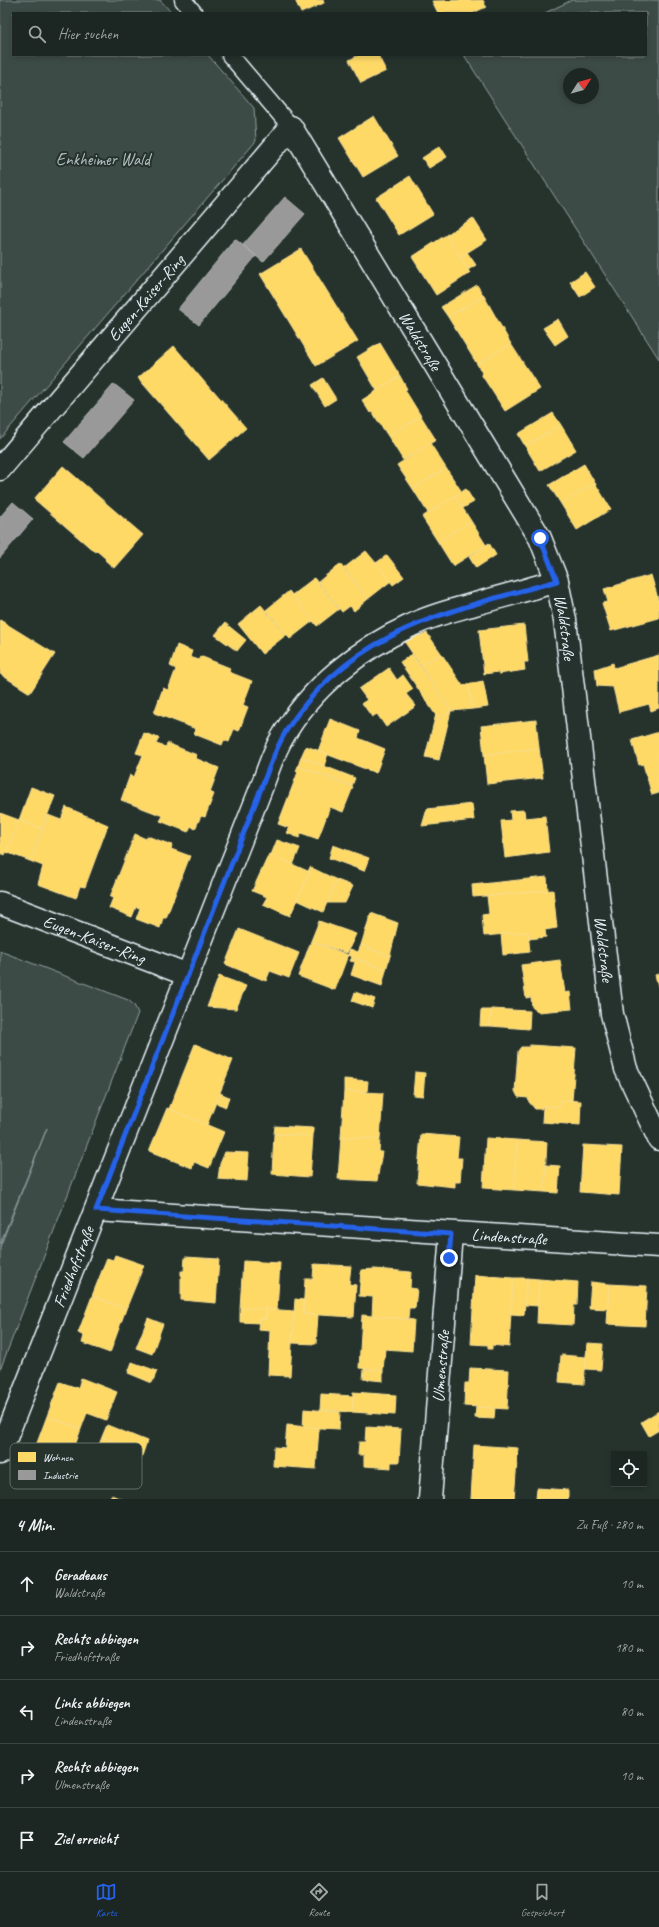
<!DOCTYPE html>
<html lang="de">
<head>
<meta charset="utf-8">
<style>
  :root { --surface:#1c2622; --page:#29322f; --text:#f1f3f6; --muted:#a0a5a5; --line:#3a4340; --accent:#2563eb }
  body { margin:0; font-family:Caveat,sans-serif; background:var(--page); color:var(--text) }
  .controls { position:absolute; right:12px; bottom:12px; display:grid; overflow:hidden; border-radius:0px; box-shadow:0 2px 6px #0003 }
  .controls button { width:36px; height:36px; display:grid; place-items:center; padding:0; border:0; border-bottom:1px solid var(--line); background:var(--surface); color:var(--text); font:20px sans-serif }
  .compass { position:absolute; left:563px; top:68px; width:36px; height:36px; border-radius:50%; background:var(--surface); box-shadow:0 2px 6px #0003; rotate:54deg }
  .stop { position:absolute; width:12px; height:12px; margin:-9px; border:3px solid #2563eb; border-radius:50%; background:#fff }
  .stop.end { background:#2563eb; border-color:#fff; box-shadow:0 1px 4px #0008 }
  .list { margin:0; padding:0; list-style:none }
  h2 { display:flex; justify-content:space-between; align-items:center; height:52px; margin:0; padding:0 16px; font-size:17px }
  h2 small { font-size:13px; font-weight:400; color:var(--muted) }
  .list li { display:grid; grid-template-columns:26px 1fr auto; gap:12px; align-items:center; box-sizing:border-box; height:64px; padding:0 16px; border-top:1px solid var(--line) }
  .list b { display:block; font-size:15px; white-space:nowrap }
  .list p { margin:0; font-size:13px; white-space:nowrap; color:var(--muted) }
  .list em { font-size:13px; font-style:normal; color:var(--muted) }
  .icon { flex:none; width:22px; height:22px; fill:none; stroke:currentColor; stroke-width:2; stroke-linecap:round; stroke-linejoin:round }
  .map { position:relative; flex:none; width:659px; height:1499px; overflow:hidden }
  .search { position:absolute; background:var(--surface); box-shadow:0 2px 6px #0003; left:12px; right:12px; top:12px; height:44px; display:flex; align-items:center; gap:10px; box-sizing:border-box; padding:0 14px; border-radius:0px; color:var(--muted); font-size:15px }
  .sheet { height:372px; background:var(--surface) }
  nav { display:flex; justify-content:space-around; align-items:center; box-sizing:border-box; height:56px; border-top:1px solid var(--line); background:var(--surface); font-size:11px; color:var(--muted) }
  nav a { display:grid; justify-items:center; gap:2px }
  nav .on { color:var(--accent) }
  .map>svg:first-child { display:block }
  .green { fill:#3e4b47; stroke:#939ea0; fill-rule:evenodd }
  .homes { fill:#ffd966; stroke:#f8e092 }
  .industry { fill:#999; stroke:#b1b3b6 }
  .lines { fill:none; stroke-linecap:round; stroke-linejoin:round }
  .lane-casing { stroke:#e8f1f8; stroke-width:19 }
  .street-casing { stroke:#e8f1f8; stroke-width:25 }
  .lane { stroke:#26332d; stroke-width:16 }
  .street { stroke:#26332d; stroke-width:22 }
  .route { stroke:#2563eb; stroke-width:5 }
  .labels { text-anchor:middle; stroke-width:4; stroke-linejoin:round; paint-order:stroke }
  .park-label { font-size:17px; fill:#b5bfc3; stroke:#26332d }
  .street-label { font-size:17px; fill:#e8f1f8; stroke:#26332d }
  .key { fill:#26332d; stroke:#606c6a; stroke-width:1 }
  .key-label { font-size:11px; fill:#e8f1f8 }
</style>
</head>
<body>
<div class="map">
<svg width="659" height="1499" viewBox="0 0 659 1499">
  <rect width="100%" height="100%" fill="#26332d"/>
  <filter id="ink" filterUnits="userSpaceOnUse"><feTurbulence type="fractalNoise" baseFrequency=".025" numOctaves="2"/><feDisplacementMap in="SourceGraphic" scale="8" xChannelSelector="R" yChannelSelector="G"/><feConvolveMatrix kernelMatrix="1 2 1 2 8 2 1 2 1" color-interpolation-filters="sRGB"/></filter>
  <g filter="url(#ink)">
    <g class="green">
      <path d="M0 0H160L172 13H13V55H208L254 108 256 141 0 439Z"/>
      <path d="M572 0H659V359L464 55H646V13H545ZM569 74H593V98H569Z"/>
      <path d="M0 951 128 1000 134 1005 138 1013 0 1370V1247L47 1128 0 1244Z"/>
    </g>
    <g class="homes">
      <path d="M295 0H323L324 3 301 13Z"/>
      <path d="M483 0 486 7 473 13H438L432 1Z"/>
      <path d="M359 55H378L386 71 361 83 349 60Z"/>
      <path d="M374 116 398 156 363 177 339 138Z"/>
      <path d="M440 146 447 157 429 168 422 158Z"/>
      <path d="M410 176 433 214 399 235 376 198Z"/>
      <path d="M473 218 487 240 460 257 446 235Z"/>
      <path d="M446 235 470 273 436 295 412 257Z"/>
      <path d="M301 249 358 341 316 366 260 274Z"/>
      <path d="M467 252 476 265 468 270 460 257Z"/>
      <path d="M585 272 595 287 580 297 570 282Z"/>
      <path d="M477 285 484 296 448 317 441 307Z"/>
      <path d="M484 296 511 344 477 364 448 317Z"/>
      <path d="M558 319 568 336 555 345 543 328Z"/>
      <path d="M380 343 400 376 377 391 357 357Z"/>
      <path d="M511 344 540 389 505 411 481 374 482 373 477 364Z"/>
      <path d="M174 346 212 391 213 390 246 428 209 460 138 378Z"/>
      <path d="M400 376 407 389 405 390 421 416 388 436 372 412 370 413 362 400Z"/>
      <path d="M323 378 336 399 325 406 312 385Z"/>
      <path d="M553 413 561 425 525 446 518 434Z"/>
      <path d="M421 416 436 440 403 460 388 436Z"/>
      <path d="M561 425 576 450 540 471 525 446Z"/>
      <path d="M430 443 446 468 413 489 397 465Z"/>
      <path d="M584 464 595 483 561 504 549 485Z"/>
      <path d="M63 466 143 535 114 568 105 560 106 559 96 550 95 552 34 499Z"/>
      <path d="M446 468 462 492 428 513 413 489Z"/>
      <path d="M595 483 611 509 577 530 561 504Z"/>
      <path d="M466 489 474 502 463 508 455 496Z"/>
      <path d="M455 496 471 521 438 542 422 517Z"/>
      <path d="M471 521 486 545 453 566 438 542Z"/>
      <path d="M489 543 496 555 476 568 469 557Z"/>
      <path d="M366 551 391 581 368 599 344 568Z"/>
      <path d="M387 555 404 577 393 585 376 563Z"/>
      <path d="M340 564 368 599 354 611 350 606 342 612 318 582Z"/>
      <path d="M651 575 659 602V618L611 631 602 603 608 602 604 589Z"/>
      <path d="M314 578 339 609 317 626 292 595Z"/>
      <path d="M289 591 313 621 290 639 266 610Z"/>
      <path d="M261 605 286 635 262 654 238 624Z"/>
      <path d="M0 620 55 654 30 693 0 674Z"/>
      <path d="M225 623 246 640 237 651 215 635Z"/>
      <path d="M524 625 528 662H524L525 670 499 674 498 672 484 674 479 630Z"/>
      <path d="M427 633 441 653 421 666 404 641Z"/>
      <path d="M177 645 192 651 190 657 199 660 200 656 230 668 229 672 252 681 243 705 248 707 239 731 234 729 229 742 224 740 222 745 194 734 196 729 154 713 163 688 168 690 176 669 170 666Z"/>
      <path d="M441 653 463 686 468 684 473 709 451 711 421 666Z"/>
      <path d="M412 654 451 711 439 720 400 662Z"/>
      <path d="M659 655V708L651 711 649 704 619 712 613 687 597 686 595 669 613 663 614 668Z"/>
      <path d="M389 668 397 680 403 675 413 689 406 694 416 706 386 727 377 714 372 717 362 703 367 700 359 689Z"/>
      <path d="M483 681 488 707 473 709 468 684Z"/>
      <path d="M451 711 439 760 425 757 436 714 439 720Z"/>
      <path d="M330 719 360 731 358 738 385 749 376 773 318 751Z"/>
      <path d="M536 720 539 748 484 755 481 726Z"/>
      <path d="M659 732V793L652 795 643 764 639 765 632 740Z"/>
      <path d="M144 733 159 738 156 744 166 747 167 743 197 755 195 758 219 768 210 792 214 794 205 817 201 816 195 829 191 826 188 832 160 821 163 816 121 800 130 775 134 777 143 755 136 753Z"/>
      <path d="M306 746 328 754 324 766 301 757Z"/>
      <path d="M539 748 543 778 487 784 484 755Z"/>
      <path d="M301 757 355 778 352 786 298 766Z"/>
      <path d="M298 766 353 787 343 812 330 807 318 839 301 833 299 838 287 833 289 828 278 824 298 772 296 771Z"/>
      <path d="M31 787 55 796 42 829 19 820Z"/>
      <path d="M472 804 474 820 422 826 427 809Z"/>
      <path d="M66 807 108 825 85 887 80 886 76 898 38 884 43 866 30 861 48 815 61 820Z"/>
      <path d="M524 810 525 818 545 816 549 852 505 858 501 821 511 820 510 811Z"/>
      <path d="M0 813 19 820 5 855 0 853Z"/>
      <path d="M19 820 42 829 30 861 6 852Z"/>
      <path d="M135 834 146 839 147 836 172 845 171 849 190 856 166 918H163L160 928 136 919 140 908 136 907 132 917 109 908 113 898 110 897Z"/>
      <path d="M277 840 300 848 293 865 271 855Z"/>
      <path d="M333 845 369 858 364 871 329 858Z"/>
      <path d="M269 854 310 872 290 916 263 904 267 897 252 891Z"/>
      <path d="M310 867 337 880 323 912 297 900 310 872H308Z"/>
      <path d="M547 877 548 891 473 897 472 885Z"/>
      <path d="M337 880 353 886 345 903H327Z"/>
      <path d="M553 890 557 928 545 930 546 937 529 939 528 932 484 936 482 915 489 914 487 896Z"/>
      <path d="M371 913 398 923 390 956 361 945Z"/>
      <path d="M319 921 356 934 347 953 311 941Z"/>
      <path d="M239 929 299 953 289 978 270 971 266 981 225 964Z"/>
      <path d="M528 932 530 952 503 955 501 934Z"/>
      <path d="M311 941 348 955 335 990 298 976Z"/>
      <path d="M361 945 390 956 386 970 348 955 350 949 358 952Z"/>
      <path d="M352 957 386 970 382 986 351 975 355 962 350 961Z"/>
      <path d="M560 960 565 993 570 992 572 1009 538 1012 532 1007 531 997 526 998 521 965Z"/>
      <path d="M659 974V990L655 975Z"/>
      <path d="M219 976 246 986 236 1009 207 1007Z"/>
      <path d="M355 992 375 999 372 1008 352 1001Z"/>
      <path d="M491 1009 530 1011 529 1029 490 1026Z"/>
      <path d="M481 1010H491L490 1026H480Z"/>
      <path d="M195 1044 233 1060 207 1125 169 1109Z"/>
      <path d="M530 1045 576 1048 572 1101 560 1100 559 1107 543 1106 541 1109H535L529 1102 528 1098 518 1097 515 1091 518 1051 521 1047H529Z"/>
      <path d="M415 1072 425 1073 423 1096 413 1095Z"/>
      <path d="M344 1079 368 1081 367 1092 344 1091Z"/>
      <path d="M344 1091 383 1093 380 1139 341 1137Z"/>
      <path d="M220 1093 229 1097 226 1107 216 1103Z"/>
      <path d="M560 1100 581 1101 580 1125 542 1122 543 1106 559 1107Z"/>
      <path d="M167 1108 224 1132 209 1168 194 1162 192 1168 149 1151Z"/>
      <path d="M275 1126 313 1128V1136L274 1134Z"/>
      <path d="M274 1134 313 1136 310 1177 272 1174Z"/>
      <path d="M421 1134 459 1137 457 1158H462L460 1182H455V1187L417 1183Z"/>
      <path d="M341 1137 380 1139 379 1152H382L377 1181 338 1179Z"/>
      <path d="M486 1138 517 1140 514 1190 483 1188Z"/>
      <path d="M517 1140 547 1142 544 1192 514 1190Z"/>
      <path d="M583 1145 622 1147 619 1195 580 1192Z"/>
      <path d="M225 1152 249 1153 247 1181 218 1179 220 1164Z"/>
      <path d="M546 1165 560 1166 558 1193 544 1192Z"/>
      <path d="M115 1255 144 1265 126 1309 92 1296 107 1258 113 1260Z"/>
      <path d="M185 1257 219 1259 216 1303 181 1300V1271H184Z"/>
      <path d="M243 1261 280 1263 277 1310 240 1308Z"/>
      <path d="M314 1264 351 1266 349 1284 356 1285 354 1317 303 1314 305 1279H313Z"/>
      <path d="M375 1269 411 1272 410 1288 417 1289 415 1308H409L408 1319 372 1317 373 1297 359 1296 361 1270Z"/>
      <path d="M475 1275 513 1278 509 1347 492 1345V1349H488V1345L471 1344Z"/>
      <path d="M513 1278H527L524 1315 511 1314Z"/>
      <path d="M527 1278 539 1279 538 1306 525 1305Z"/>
      <path d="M539 1279 578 1282 577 1305H574L573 1325 537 1323Z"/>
      <path d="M591 1282 609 1284 608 1309 589 1308Z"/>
      <path d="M609 1284 647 1286 645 1326 607 1324Z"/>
      <path d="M92 1296 126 1309 110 1353 82 1343 84 1336 78 1333Z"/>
      <path d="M295 1299 304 1300 303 1314 318 1315 316 1344 292 1343Z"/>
      <path d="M240 1308 266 1309V1319H259V1323L240 1322Z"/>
      <path d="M266 1309 294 1311 290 1376 268 1375 270 1330 258 1329 259 1319H266Z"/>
      <path d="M362 1315 414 1320 412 1351 385 1349 383 1370 359 1368Z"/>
      <path d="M148 1318 163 1324 152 1354 136 1348Z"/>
      <path d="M587 1343 603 1344 601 1370 585 1369Z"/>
      <path d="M561 1355 586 1357 584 1384 559 1382Z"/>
      <path d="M132 1362 157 1371 152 1383 128 1373Z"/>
      <path d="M470 1368 509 1370 507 1409 464 1406 465 1383H469Z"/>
      <path d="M364 1369 383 1370V1381L363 1379Z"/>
      <path d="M81 1378 117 1392 106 1420 87 1413 81 1429 47 1416 60 1382 78 1388Z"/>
      <path d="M353 1392 396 1395 395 1415 352 1412Z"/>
      <path d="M321 1394 353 1396 352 1412 320 1410Z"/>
      <path d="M476 1407 495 1408 494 1419 475 1418Z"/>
      <path d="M304 1409 340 1412 339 1429 303 1427Z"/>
      <path d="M659 1411V1430L649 1436 641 1422Z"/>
      <path d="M47 1416 81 1429 73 1451 99 1461 90 1485 48 1468 51 1458 34 1451Z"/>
      <path d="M107 1425 147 1441 143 1453 102 1437Z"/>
      <path d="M287 1425 319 1428 316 1469 273 1466 274 1447 285 1448Z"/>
      <path d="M366 1427 401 1429 399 1462H391V1468L364 1466V1455H358L359 1442H365Z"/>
      <path d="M102 1437 143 1453 138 1466 97 1450Z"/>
      <path d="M474 1445 518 1448 514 1499H471Z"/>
      <path d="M537 1488 568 1490V1499H536Z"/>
      <path d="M111 1495 122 1499H110Z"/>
    </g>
    <g class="industry">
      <path d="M285 197 305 214 263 262 243 245Z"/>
      <path d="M235 239 256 256 199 325 178 309Z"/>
      <path d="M114 384 134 400 84 458 64 442Z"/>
      <path d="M13 502 33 519 0 558V517Z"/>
    </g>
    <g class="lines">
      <g class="lane-casing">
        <g id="lane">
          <path d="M183 0 194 13"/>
          <path d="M230 55 291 127"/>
        </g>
      </g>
      <g class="street-casing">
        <g id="street">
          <path id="s1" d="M0 469 291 127 540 538 557 581 565 620 612 1014 626 1069 659 1139"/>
          <path id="s2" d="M0 903 188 975"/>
          <path id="s3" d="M96 1210 659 1246"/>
          <path id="s4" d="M0 1453 262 786C268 770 273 753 282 738 311 687 359 649 412 625 432 615 454 610 475 604 503 596 530 589 557 581"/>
          <path id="s5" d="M430 1499 451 1234"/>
        </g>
      </g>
      <use href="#lane" class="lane"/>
      <use href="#street" class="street"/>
    </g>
  </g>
  <g class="lines" filter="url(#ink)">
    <path class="route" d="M449 1258 451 1234 96 1210 262 786C269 767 276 748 286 731 350 629 451 611 557 581L540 538"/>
  </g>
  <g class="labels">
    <g class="park-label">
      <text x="103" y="165">Enkheimer Wald</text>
    </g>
    <g class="street-label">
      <text dy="6" stroke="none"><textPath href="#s1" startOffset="225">Eugen-Kaiser-Ring</textPath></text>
      <text dy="6" stroke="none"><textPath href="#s1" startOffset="699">Waldstraße</textPath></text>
      <text dy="6" stroke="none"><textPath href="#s1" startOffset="1023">Waldstraße</textPath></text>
      <text dy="6" stroke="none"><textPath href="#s2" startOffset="101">Eugen-Kaiser-Ring</textPath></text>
      <text dy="6" stroke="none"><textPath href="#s1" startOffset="1347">Waldstraße</textPath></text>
      <text dy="6" stroke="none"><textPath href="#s3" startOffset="414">Lindenstraße</textPath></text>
      <text dy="6" stroke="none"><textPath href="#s4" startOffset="200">Friedhofstraße</textPath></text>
      <text dy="6" stroke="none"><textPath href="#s5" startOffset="133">Ulmenstraße</textPath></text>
    </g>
  </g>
  <rect x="10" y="1443" width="132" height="46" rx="6" class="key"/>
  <rect x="18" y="1452" width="18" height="10" fill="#ffd966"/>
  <rect x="18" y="1470" width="18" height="10" fill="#999"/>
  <g class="key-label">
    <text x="43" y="1461">Wohnen</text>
    <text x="43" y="1479">Industrie</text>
  </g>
</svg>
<div class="controls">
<button><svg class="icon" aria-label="locate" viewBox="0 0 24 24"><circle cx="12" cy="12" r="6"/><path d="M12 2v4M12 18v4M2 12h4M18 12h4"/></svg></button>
</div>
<svg class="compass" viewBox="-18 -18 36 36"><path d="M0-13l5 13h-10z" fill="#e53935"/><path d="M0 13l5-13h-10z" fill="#a0a5a5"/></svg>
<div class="stop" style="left:540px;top:538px"></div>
<div class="stop end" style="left:449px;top:1258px"></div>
<div class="search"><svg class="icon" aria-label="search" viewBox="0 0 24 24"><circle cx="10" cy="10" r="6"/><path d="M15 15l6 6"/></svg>Hier suchen</div>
</div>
<section class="sheet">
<h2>4 Min.<small>Zu Fuß · 280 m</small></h2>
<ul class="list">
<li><svg class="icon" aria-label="ahead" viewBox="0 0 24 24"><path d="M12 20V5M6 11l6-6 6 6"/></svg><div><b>Geradeaus</b><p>Waldstraße</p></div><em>10 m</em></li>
<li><svg class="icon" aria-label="right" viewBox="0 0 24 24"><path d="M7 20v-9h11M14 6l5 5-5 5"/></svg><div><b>Rechts abbiegen</b><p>Friedhofstraße</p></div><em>180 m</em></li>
<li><svg class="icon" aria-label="left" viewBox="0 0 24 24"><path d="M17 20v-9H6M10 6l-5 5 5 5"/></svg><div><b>Links abbiegen</b><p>Lindenstraße</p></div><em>80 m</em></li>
<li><svg class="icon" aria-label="right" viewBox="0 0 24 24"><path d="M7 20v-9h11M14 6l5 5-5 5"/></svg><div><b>Rechts abbiegen</b><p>Ulmenstraße</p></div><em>10 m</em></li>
<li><svg class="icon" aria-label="arrive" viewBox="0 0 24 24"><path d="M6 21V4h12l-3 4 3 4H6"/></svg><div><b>Ziel erreicht</b></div></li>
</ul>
</section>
<nav>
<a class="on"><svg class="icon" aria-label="map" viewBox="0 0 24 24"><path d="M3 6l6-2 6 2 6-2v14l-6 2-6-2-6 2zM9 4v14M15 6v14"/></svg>Karte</a>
<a><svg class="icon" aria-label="directions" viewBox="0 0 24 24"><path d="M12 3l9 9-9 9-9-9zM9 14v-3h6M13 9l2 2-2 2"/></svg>Route</a>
<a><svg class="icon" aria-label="saved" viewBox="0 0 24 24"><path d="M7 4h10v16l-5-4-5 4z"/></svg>Gespeichert</a>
</nav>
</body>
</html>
